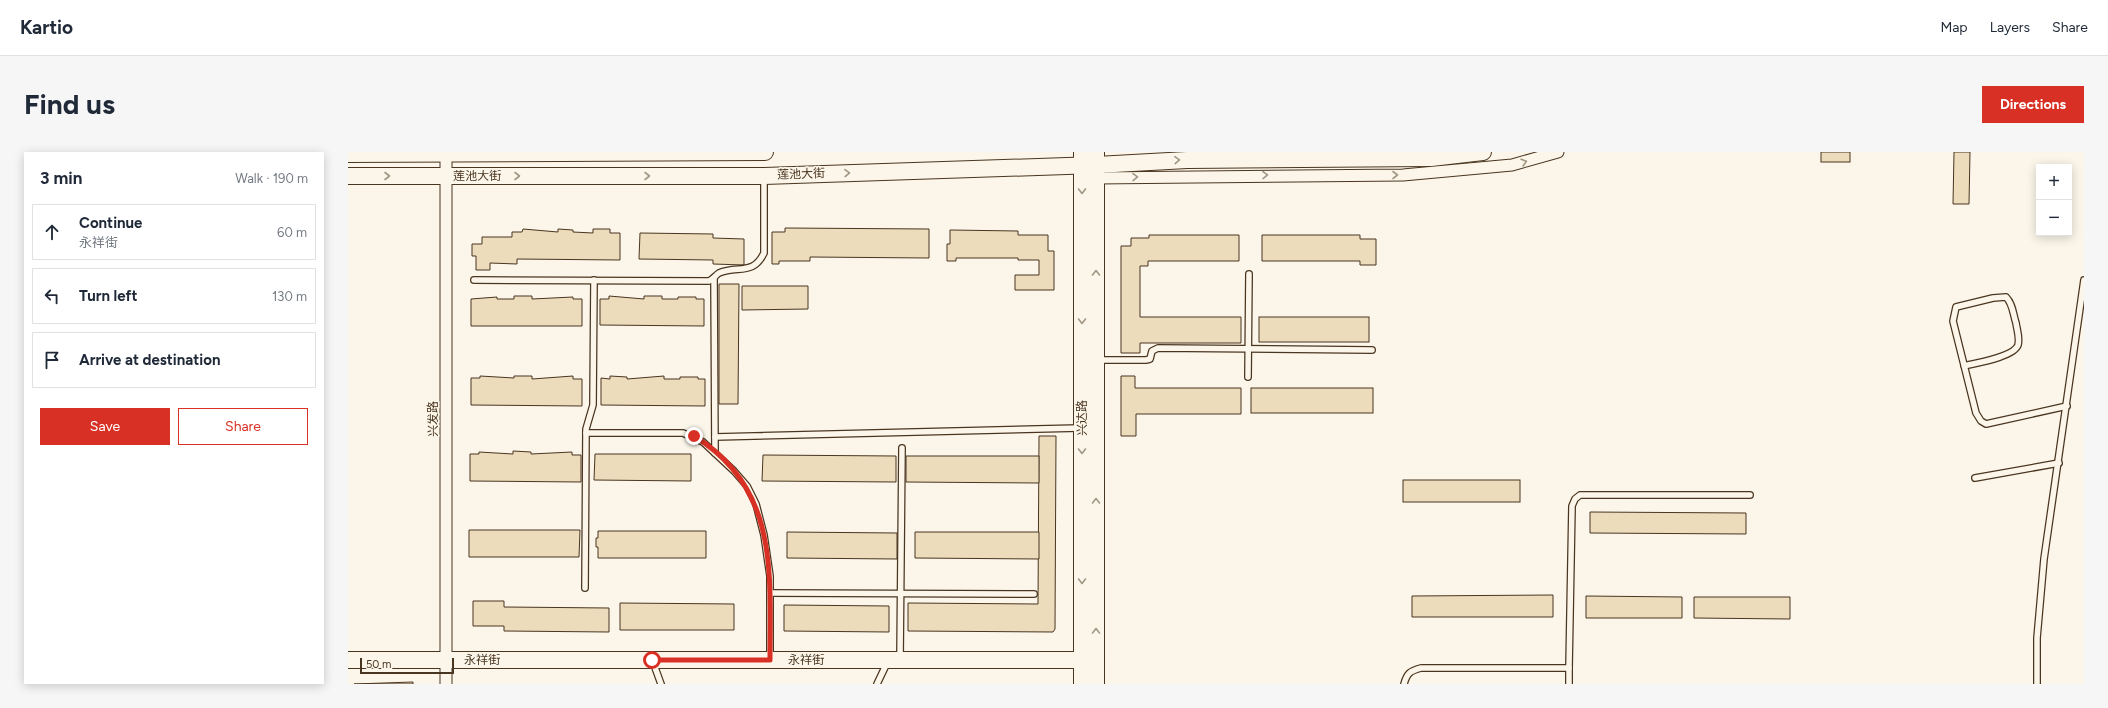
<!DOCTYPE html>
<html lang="en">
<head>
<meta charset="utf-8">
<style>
  :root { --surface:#fff; --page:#f6f6f7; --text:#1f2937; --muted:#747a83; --line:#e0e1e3; --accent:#d93025 }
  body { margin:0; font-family:Figtree,"Noto Sans SC",sans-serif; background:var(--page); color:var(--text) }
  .controls { position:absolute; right:12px; top:12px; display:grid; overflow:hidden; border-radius:0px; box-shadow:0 2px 10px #0003 }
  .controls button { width:36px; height:36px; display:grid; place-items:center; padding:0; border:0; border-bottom:1px solid var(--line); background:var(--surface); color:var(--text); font:20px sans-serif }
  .scale { position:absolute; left:12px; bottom:10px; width:94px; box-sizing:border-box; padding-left:4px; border:2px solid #4a3520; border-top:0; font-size:11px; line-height:14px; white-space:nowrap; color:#4a3520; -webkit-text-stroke:3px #fbf6e9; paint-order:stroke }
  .stop { position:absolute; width:12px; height:12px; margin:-9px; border:3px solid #d93025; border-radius:50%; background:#fff }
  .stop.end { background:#d93025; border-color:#fff; box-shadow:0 1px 4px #0008 }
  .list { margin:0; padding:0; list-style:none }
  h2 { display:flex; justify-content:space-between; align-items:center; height:52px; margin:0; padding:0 16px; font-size:17px }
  h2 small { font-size:13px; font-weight:400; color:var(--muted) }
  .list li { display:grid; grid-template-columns:26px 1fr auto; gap:12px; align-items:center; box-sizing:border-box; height:56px; margin:0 8px 8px; padding:0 8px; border:1px solid var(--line); border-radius:0px }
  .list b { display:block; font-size:15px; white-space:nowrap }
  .list p { margin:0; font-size:13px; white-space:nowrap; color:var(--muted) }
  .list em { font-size:13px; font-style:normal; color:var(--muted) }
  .actions { display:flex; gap:8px; padding:12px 16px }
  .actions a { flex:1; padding:9px 0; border:1px solid var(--accent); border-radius:0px; text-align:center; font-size:14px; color:var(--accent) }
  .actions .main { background:var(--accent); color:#fff }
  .icon { flex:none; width:22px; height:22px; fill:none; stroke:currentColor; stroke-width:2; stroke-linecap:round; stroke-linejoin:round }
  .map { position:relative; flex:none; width:1736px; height:532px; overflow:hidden; border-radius:0px }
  header { display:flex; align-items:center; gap:24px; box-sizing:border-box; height:56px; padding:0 20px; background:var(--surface); border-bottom:1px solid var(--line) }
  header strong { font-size:19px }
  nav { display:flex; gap:22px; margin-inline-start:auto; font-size:14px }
  .intro { display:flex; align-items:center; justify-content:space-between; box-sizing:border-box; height:96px; padding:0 24px }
  h1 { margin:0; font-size:28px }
  .button { padding:10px 18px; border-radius:0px; background:var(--accent); color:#fff; font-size:14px; font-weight:700 }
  main { display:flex; gap:24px; padding:0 24px }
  aside { flex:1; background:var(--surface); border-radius:0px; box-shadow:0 2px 10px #0003 }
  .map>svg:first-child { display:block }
  .building { fill:#ecdcbc; stroke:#4a3520 }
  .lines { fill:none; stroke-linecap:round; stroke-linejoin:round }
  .lane-casing { stroke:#4a3520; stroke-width:8 }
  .street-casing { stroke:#4a3520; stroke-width:13 }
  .secondary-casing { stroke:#4a3520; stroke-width:18 }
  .lane { stroke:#fbf6e9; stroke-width:5.5 }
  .street { stroke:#fbf6e9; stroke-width:11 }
  .secondary { stroke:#fbf6e9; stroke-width:16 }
  .oneway { stroke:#a29684 }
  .route { stroke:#d93025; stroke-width:5 }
  .labels { text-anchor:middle; stroke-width:3; stroke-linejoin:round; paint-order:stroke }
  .street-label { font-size:12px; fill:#4a3520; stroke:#fbf6e9 }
</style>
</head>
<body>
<header>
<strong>Kartio</strong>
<nav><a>Map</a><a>Layers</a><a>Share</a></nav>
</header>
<div class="intro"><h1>Find us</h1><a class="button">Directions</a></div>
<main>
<aside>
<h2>3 min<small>Walk · 190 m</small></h2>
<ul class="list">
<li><svg class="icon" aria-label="ahead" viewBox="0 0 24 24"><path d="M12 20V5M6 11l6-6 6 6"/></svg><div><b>Continue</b><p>永祥街</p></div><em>60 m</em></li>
<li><svg class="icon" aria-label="left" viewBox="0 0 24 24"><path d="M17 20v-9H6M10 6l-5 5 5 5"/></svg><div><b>Turn left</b></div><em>130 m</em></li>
<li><svg class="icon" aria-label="arrive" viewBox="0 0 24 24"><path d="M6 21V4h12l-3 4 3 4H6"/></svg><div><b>Arrive at destination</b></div></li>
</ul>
<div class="actions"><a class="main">Save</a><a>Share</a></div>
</aside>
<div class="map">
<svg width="1736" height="532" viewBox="0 0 1736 532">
  <rect width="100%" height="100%" fill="#fbf6e9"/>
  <g class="building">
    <rect x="1473" y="0" width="29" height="10"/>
    <path d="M1606 0H1622L1621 52H1605Z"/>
    <path d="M437 76 581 77V106L462 105V109H431V112H424V80H437Z"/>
    <path d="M175 77 210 80V77L225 78V80L245 81V77H262V81H272V108L169 107V112L142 111V118H128V104H124V92H134V85H164V80H174Z"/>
    <path d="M602 78 670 79V83H700V99H706V138H667V123H691V108H670V106H608V109H599V92H602Z"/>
    <path d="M292 81 365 82V86L396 87V113L365 112V108L291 107Z"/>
    <path d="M801 83H891V109H800V114H792V165H893V191H792V201H773V94H783V86H801Z"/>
    <path d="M914 83H1012V87H1028V113H1012V109H914Z"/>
    <path d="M371 132H391L390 252H371Z"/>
    <path d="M394 134H460V157L394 158Z"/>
    <path d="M166 144H184V147L225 145V147H234V174H123V147L149 145V147H166Z"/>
    <path d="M261 144 296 147V144H314V147H330V145H348V147H356V174L252 173V147H261Z"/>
    <rect x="911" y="165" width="110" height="25"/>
    <path d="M132 224 166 226V224H184V227L225 224V227H234V254L123 253V226H132Z"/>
    <path d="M262 224 279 225V227L316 224V227H332V225H350V227H357V254L253 253V226L262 227Z"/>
    <path d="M773 224H787V236H893V262H788V284H773Z"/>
    <rect x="903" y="236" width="122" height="25"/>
    <path d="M691 284H708L707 477 705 480 560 479V451L690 452Z"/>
    <path d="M165 299 183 300V302L224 300V303H233V330L122 329V302H131V300L165 302Z"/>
    <path d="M247 302H343V329L246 328Z"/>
    <path d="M415 303 548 304V330L414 329Z"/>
    <path d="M558 304H691V331L558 330Z"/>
    <rect x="1055" y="328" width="117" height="22"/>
    <path d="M1242 360 1398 361V382L1242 381Z"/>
    <path d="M121 378H232L231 405H121Z"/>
    <path d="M250 379H358V406H250V395H248V386H250Z"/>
    <path d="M439 380 549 381V407L439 406Z"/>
    <path d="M567 380H691V407L567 406Z"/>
    <path d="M1205 443V465H1064V444Z"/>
    <path d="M1238 444 1334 445V466H1238Z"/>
    <path d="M1346 445H1442V467L1346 466Z"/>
    <path d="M125 449H156V455L261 456V480L156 479V474H125Z"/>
    <path d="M272 451 386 452V478H272Z"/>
    <path d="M436 453 541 454V480L436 479Z"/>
    <path d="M65 530V532H6Z"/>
  </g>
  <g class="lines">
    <g class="lane-casing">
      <g id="lane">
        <path d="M366 126 367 301"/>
        <path d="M126 128 361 129C365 127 368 123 371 121 390 113 405 124 416 101V26"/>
        <path d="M749 208H798L802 207 804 199 810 196 1024 198"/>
        <path d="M1616 214C1628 211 1666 205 1670 193 1672 186 1669 178 1668 171 1665 162 1665 152 1658 145L1645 146 1608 155 1605 169 1628 261 1633 269 1638 272 1719 254"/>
        <path d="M900 225 901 122"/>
        <path d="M238 281H335L355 290 386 319 399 334 408 352 416 383 422 424V507"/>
        <path d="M367 285 732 276"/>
        <path d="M1627 326 1711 311"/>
        <path d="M237 436 238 277 245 253 246 128"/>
        <path d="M422 441 686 442"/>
        <path d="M552 507 554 296"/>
        <path d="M305 510 313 532"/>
        <path d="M1221 516 1224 354 1227 347 1232 343H1402"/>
        <path d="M529 532 539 511"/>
        <path d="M1056 532C1059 521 1062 519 1073 516H1221V532"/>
        <path d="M1689 532V486L1696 407 1736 128"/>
      </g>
    </g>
    <g class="street-casing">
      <g id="street">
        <path d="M748 26 1055 23 1164 13 1210 0"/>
        <path d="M98 532V1"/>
      </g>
    </g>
    <g class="secondary-casing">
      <g id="secondary">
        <path d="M734 0V532"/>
        <path d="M748 0V532"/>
        <path d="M0 2 417 0"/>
        <path d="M0 24H416L748 13 839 8 1083 6 1135 0"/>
        <path d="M0 508H748"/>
      </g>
    </g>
    <use href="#lane" class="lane"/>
    <use href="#street" class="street"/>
    <use href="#secondary" class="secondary"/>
  </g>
  <defs><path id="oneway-chevron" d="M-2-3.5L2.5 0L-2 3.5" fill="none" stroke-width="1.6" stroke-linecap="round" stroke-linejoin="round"/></defs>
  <g class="oneway">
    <use href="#oneway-chevron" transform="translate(829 8) rotate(-3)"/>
    <use href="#oneway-chevron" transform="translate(1176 10) rotate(-16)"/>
    <use href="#oneway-chevron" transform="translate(499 21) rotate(-2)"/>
    <use href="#oneway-chevron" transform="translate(917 23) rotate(-1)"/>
    <use href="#oneway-chevron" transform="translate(1047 23)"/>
    <use href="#oneway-chevron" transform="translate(39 24)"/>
    <use href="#oneway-chevron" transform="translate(169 24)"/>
    <use href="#oneway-chevron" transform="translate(299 24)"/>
    <use href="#oneway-chevron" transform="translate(787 25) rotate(-1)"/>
    <use href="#oneway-chevron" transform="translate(734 39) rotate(90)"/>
    <use href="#oneway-chevron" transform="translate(748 121) rotate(-90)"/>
    <use href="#oneway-chevron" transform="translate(734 169) rotate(90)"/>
    <use href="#oneway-chevron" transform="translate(734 299) rotate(90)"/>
    <use href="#oneway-chevron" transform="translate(748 349) rotate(-90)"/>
    <use href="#oneway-chevron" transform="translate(734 429) rotate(90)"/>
    <use href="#oneway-chevron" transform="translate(748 479) rotate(-90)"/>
  </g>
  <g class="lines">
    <path class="route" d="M304 508H422C422 421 431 336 346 284"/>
  </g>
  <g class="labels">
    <g class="street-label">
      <text transform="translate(453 22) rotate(-2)" y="4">莲池大街</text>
      <text x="129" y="28">莲池大街</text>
      <text transform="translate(734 266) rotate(-90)" y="4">兴达路</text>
      <text transform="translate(85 267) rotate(-90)" y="4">兴发路</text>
      <text x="134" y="512">永祥街</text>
      <text x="458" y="512">永祥街</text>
    </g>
  </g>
</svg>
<div class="controls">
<button>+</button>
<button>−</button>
</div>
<div class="scale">50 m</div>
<div class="stop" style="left:304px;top:508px"></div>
<div class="stop end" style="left:346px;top:284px"></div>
</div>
</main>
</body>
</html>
